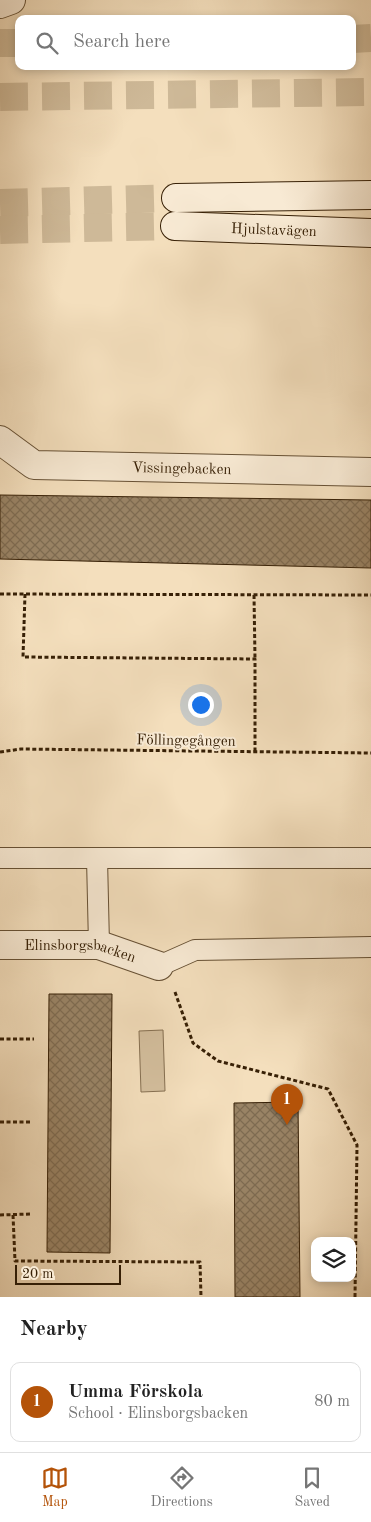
<!DOCTYPE html>
<html lang="en">
<head>
<meta charset="utf-8">
<style>
  :root { --surface:#fff; --page:#f6f6f6; --text:#222; --muted:#767676; --line:#e0e0e0; --accent:#b45309 }
  body { margin:0; font-family:"Old Standard TT",serif; background:var(--page); color:var(--text) }
  .controls { position:absolute; right:15px; bottom:15px; display:grid; overflow:hidden; border-radius:10px; box-shadow:0 2px 8px #0003 }
  .controls button { width:45px; height:45px; display:grid; place-items:center; padding:0; border:0; border-bottom:1px solid var(--line); background:var(--surface); color:var(--text); font:25px sans-serif }
  .scale { position:absolute; left:15px; bottom:12px; width:106px; box-sizing:border-box; padding-left:5px; border:2px solid #372006; border-top:0; font-size:14px; line-height:18px; white-space:nowrap; color:#372006; -webkit-text-stroke:4px #f8ead4; paint-order:stroke }
  .you { position:absolute; left:200px; top:704px; width:18px; height:18px; margin:-12px; border:4px solid #fff; border-radius:50%; background:#1a73e8; box-shadow:0 0 0 8px #1a73e833 }
  .badge { display:grid; place-items:center; width:32px; height:32px; border-radius:50%; background:var(--accent); color:#fff; font-size:16px; font-weight:700 }
  .pin { position:absolute; translate:-50% -41px; filter:drop-shadow(0 1px 2px #0008) }
  .pin::after { content:''; position:absolute; top:26px; width:18px; height:15px; background:inherit; clip-path:polygon(0 0,100% 0,50% 100%) }
  .list { margin:0; padding:0; list-style:none }
  h2 { display:flex; justify-content:space-between; align-items:center; height:65px; margin:0; padding:0 20px; font-size:21px }
  h2 small { font-size:16px; font-weight:400; color:var(--muted) }
  .list li { display:grid; grid-template-columns:32px 1fr auto; gap:15px; align-items:center; box-sizing:border-box; height:80px; margin:0 10px 10px; padding:0 10px; border:1px solid var(--line); border-radius:10px }
  .list b { display:block; font-size:19px; white-space:nowrap }
  .list p { margin:0; font-size:16px; white-space:nowrap; color:var(--muted) }
  .list em { font-size:16px; font-style:normal; color:var(--muted) }
  .icon { flex:none; width:28px; height:28px; fill:none; stroke:currentColor; stroke-width:2; stroke-linecap:round; stroke-linejoin:round }
  .map { position:relative; flex:none; width:371px; height:1297px; overflow:hidden }
  .search { position:absolute; background:var(--surface); box-shadow:0 2px 8px #0003; left:15px; right:15px; top:15px; height:55px; display:flex; align-items:center; gap:12px; box-sizing:border-box; padding:0 18px; border-radius:10px; color:var(--muted); font-size:19px }
  .sheet { height:155px; background:var(--surface) }
  nav { display:flex; justify-content:space-around; align-items:center; box-sizing:border-box; height:70px; border-top:1px solid var(--line); background:var(--surface); font-size:14px; color:var(--muted) }
  nav a { display:grid; justify-items:center; gap:2px }
  nav .on { color:var(--accent) }
  .map>svg:first-child { display:block }
  .grass { fill:#d4bf9e; stroke:#867052 }
  .building { fill:url(#building-cross-hatch); stroke:#372006 }
  .lines { fill:none; stroke-linecap:round; stroke-linejoin:round }
  .secondary-tunnel { stroke:#ceb998; stroke-width:28; stroke-dasharray:28 14; stroke-linecap:butt }
  .motorway-tunnel { stroke:#ceb998; stroke-width:28; stroke-dasharray:28 14; stroke-linecap:butt }
  .service-casing { stroke:#665034; stroke-width:22 }
  .minor-casing { stroke:#665034; stroke-width:30 }
  .secondary-casing { stroke:#372006; stroke-width:30 }
  .path { stroke:#372006; stroke-width:3; stroke-dasharray:4 2.5; stroke-linecap:butt }
  .service { stroke:#f8ead4; stroke-width:20 }
  .minor { stroke:#f8ead4; stroke-width:28 }
  .secondary { stroke:#f8ead4; stroke-width:28 }
  .labels { text-anchor:middle; stroke-width:4; stroke-linejoin:round; paint-order:stroke }
  .street-label { font-size:15px; fill:#372006; stroke:#f8ead4 }
</style>
</head>
<body>
<div class="map">
<svg width="371" height="1297" viewBox="0 0 371 1297">
  <defs>
    <pattern id="building-cross-hatch" width="8" height="8" patternUnits="userSpaceOnUse" patternTransform="scale(1.25)"><rect width="8" height="8" fill="#998365"/><path d="M0 0l8 8M0 8l8-8" fill="none" stroke="#7e6b51"/></pattern>
  </defs>
  <rect width="100%" height="100%" fill="#f4dfbd"/>
  <filter id="stains"><feTurbulence type="fractalNoise" baseFrequency=".004" numOctaves="4"/><feColorMatrix values="0 0 0 0 .2 0 0 0 0 .09 0 0 0 0 .02 0 0 0 .5 -.17"/></filter>
  <radialGradient id="worn" r=".72"><stop offset=".6" stop-color="#630" stop-opacity="0"/><stop offset="1" stop-color="#630" stop-opacity=".3"/></radialGradient>
  <path class="grass" d="M163 1030 165 1091 141 1092 139 1031Z"/>
  <g class="building">
    <path d="M0 495 371 500V568L0 559Z"/>
    <path d="M49 994H112L110 1253 47 1252Z"/>
    <path d="M298 1102 300 1297H235L234 1103Z"/>
  </g>
  <g class="lines">
    <g class="secondary-tunnel">
      <path d="M0 203 176 198"/>
      <path d="M0 230 175 226"/>
    </g>
    <g class="motorway-tunnel">
      <path d="M352 39 371 38"/>
      <path d="M0 43H19"/>
      <path d="M0 97 371 92"/>
    </g>
    <g class="service-casing">
      <g id="service">
        <path d="M0 858H371"/>
        <path d="M97 858 99 945"/>
        <path d="M159 966 195 950 371 947"/>
      </g>
    </g>
    <g class="minor-casing">
      <g id="minor">
        <path d="M0 4 11 0"/>
        <path id="s1" d="M0 440 34 465 371 472"/>
        <path id="s2" d="M0 945H99L159 966"/>
      </g>
    </g>
    <g class="secondary-casing">
      <g id="secondary">
        <path d="M176 198 371 195"/>
        <path id="s3" d="M175 226 371 233"/>
      </g>
    </g>
    <g class="path">
      <path d="M0 594 371 595"/>
      <path d="M25 594 23 657 255 659V753"/>
      <path d="M254 595 255 659"/>
      <path d="M0 752 21 749 371 753"/>
      <path d="M175 992 193 1043 218 1061 328 1089 357 1145 355 1297"/>
      <path d="M0 1039H34"/>
      <path d="M0 1122H30"/>
      <path d="M0 1215 31 1214"/>
      <path d="M13 1215 15 1261 200 1262 201 1297"/>
    </g>
    <use href="#service" class="service"/>
    <use href="#minor" class="minor"/>
    <use href="#secondary" class="secondary"/>
  </g>
  <g class="labels">
    <g class="street-label">
      <text dy="5" stroke="none"><textPath href="#s3" startOffset="99">Hjulstavägen</textPath></text>
      <text dy="5" stroke="none"><textPath href="#s1" startOffset="190">Vissingebacken</textPath></text>
      <text transform="translate(186 740) rotate(1)" y="5">Föllingegången</text>
      <text dy="5" stroke="none"><textPath href="#s2" startOffset="81">Elinsborgsbacken</textPath></text>
    </g>
  </g>
  <rect width="100%" height="100%" filter="url(#stains)"/>
  <rect width="100%" height="100%" fill="url(#worn)"/>
</svg>
<div class="controls">
<button><svg class="icon" aria-label="layers" viewBox="0 0 24 24"><path d="M12 4l9 5-9 5-9-5zM3 14l9 5 9-5"/></svg></button>
</div>
<div class="scale">20 m</div>
<div class="you"></div>
<div class="pin badge" style="left:287px;top:1125px">1</div>
<div class="search"><svg class="icon" aria-label="search" viewBox="0 0 24 24"><circle cx="10" cy="10" r="6"/><path d="M15 15l6 6"/></svg>Search here</div>
</div>
<section class="sheet">
<h2>Nearby<small></small></h2>
<ul class="list">
<li><span class="badge">1</span><div><b>Umma Förskola</b><p>School · Elinsborgsbacken</p></div><em>80 m</em></li>
</ul>
</section>
<nav>
<a class="on"><svg class="icon" aria-label="map" viewBox="0 0 24 24"><path d="M3 6l6-2 6 2 6-2v14l-6 2-6-2-6 2zM9 4v14M15 6v14"/></svg>Map</a>
<a><svg class="icon" aria-label="directions" viewBox="0 0 24 24"><path d="M12 3l9 9-9 9-9-9zM9 14v-3h6M13 9l2 2-2 2"/></svg>Directions</a>
<a><svg class="icon" aria-label="saved" viewBox="0 0 24 24"><path d="M7 4h10v16l-5-4-5 4z"/></svg>Saved</a>
</nav>
</body>
</html>
